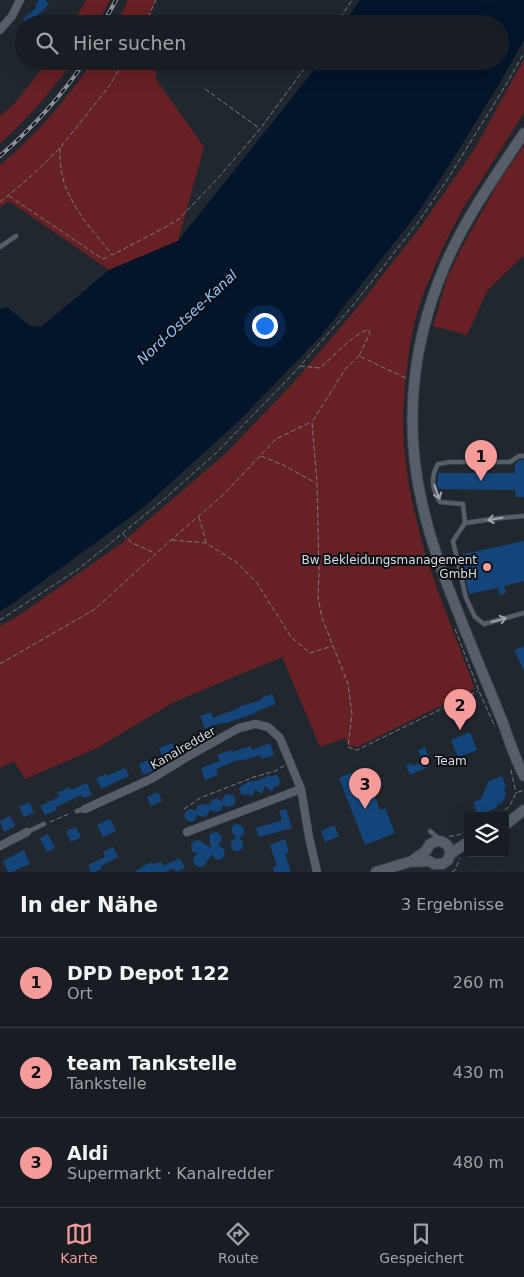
<!DOCTYPE html>
<html lang="de">
<head>
<meta charset="utf-8">
<style>
  :root { --surface:#181d23; --page:#252a30; --text:#f1f3f6; --muted:#9fa2a6; --line:#363b41; --accent:#f59b9a }
  body { margin:0; font-family:"DejaVu Sans",sans-serif; background:var(--page); color:var(--text) }
  .controls { position:absolute; right:15px; bottom:15px; display:grid; overflow:hidden; border-radius:5px; box-shadow:0 5px 20px #0002 }
  .controls button { width:45px; height:45px; display:grid; place-items:center; padding:0; border:0; border-bottom:1px solid var(--line); background:var(--surface); color:var(--text); font:25px sans-serif }
  .you { position:absolute; left:264px; top:325px; width:18px; height:18px; margin:-12px; border:4px solid #fff; border-radius:50%; background:#1a73e8; box-shadow:0 0 0 8px #1a73e833 }
  .badge { display:grid; place-items:center; width:32px; height:32px; border-radius:50%; background:var(--accent); color:#111; font-size:16px; font-weight:700 }
  .pin { position:absolute; translate:-50% -41px; filter:drop-shadow(0 1px 2px #0008) }
  .pin::after { content:''; position:absolute; top:26px; width:18px; height:15px; background:inherit; clip-path:polygon(0 0,100% 0,50% 100%) }
  .list { margin:0; padding:0; list-style:none }
  h2 { display:flex; justify-content:space-between; align-items:center; height:65px; margin:0; padding:0 20px; font-size:21px }
  h2 small { font-size:16px; font-weight:400; color:var(--muted) }
  .list li { display:grid; grid-template-columns:32px 1fr auto; gap:15px; align-items:center; box-sizing:border-box; height:90px; padding:0 20px; border-top:1px solid var(--line) }
  .list b { display:block; font-size:19px; white-space:nowrap }
  .list p { margin:0; font-size:16px; white-space:nowrap; color:var(--muted) }
  .list em { font-size:16px; font-style:normal; color:var(--muted) }
  .icon { flex:none; width:28px; height:28px; fill:none; stroke:currentColor; stroke-width:2; stroke-linecap:round; stroke-linejoin:round }
  .map { position:relative; flex:none; width:524px; height:872px; overflow:hidden }
  .search { position:absolute; background:var(--surface); box-shadow:0 5px 20px #0002; left:15px; right:15px; top:15px; height:55px; display:flex; align-items:center; gap:12px; box-sizing:border-box; padding:0 18px; border-radius:28px; color:var(--muted); font-size:19px }
  .sheet { height:335px; background:var(--surface) }
  nav { display:flex; justify-content:space-around; align-items:center; box-sizing:border-box; height:70px; border-top:1px solid var(--line); background:var(--surface); font-size:14px; color:var(--muted) }
  nav a { display:grid; justify-items:center; gap:2px }
  nav .on { color:var(--accent) }
  .map>svg:first-child { display:block }
  .green { fill:#672024 }
  .water { fill:#03152b }
  .building { fill:#13457a }
  .lines { fill:none; stroke-linecap:round; stroke-linejoin:round }
  .lane-casing { stroke:#3b4148; stroke-width:5.5 }
  .street-casing { stroke:#3b4148; stroke-width:9 }
  .secondary-casing { stroke:#3b4148; stroke-width:12 }
  .path { stroke:#767c83; stroke-width:1; stroke-dasharray:5 2.5; stroke-linecap:butt }
  .lane { stroke:#565e68; stroke-width:4 }
  .street { stroke:#565e68; stroke-width:8 }
  .secondary { stroke:#565e68; stroke-width:10 }
  .rail-casing { stroke:#8e949b; stroke-width:4 }
  .rail { stroke:#0c0f13; stroke-width:2; stroke-dasharray:5.5; stroke-linecap:butt }
  .oneway { stroke:#9ea4ac }
  .poi-dot { fill:#f59b9a; stroke:#0c0f13; stroke-width:2 }
  .labels { text-anchor:middle; stroke-width:4; stroke-linejoin:round; paint-order:stroke }
  .poi-label { font-size:12px; fill:#d9dee4; stroke:#0c0f13; text-anchor:end }
  .street-label { font-size:12px; fill:#d9dee4; stroke:#0c0f13 }
  .water-label { font-size:14px; font-style:italic; fill:#96c6ff; stroke:#0c0f13 }
</style>
</head>
<body>
<div class="map">
<svg width="524" height="872" viewBox="0 0 524 872">
  <rect width="100%" height="100%" fill="#20272f"/>
  <g class="green">
    <path d="M86 0H110L97 24H72Z"/>
    <path d="M128 0H156L151 11 152 24H116Z"/>
    <path d="M524 59V113L462 210 443 247 424 292 416 316 409 349 405 386 403 416 404 447 409 486 414 510 424 550 439 594 475 689 357 747 349 746 345 738 320 747 282 657 174 702 97 748 25 779 14 761 0 768V626L21 614 119 545 225 454 294 382 357 308 421 226 474 150Z"/>
    <path d="M48 61H73C51 92 27 119 0 144V116L14 104Z"/>
    <path d="M93 61H155L156 79 204 147 178 241 109 270 9 201 0 207V165C36 135 66 100 93 61Z"/>
    <path d="M524 145V255L487 291 467 335 433 326 447 278 461 249 498 183Z"/>
  </g>
  <path class="water" d="M360 0H524V40L499 84 445 172 417 214 319 338 241 419 144 507 12 604 0 611V309L7 307 30 326 41 327 109 270 178 241 311 74 320 61H500V24H344Z"/>
  <g class="building">
    <path d="M39 0H45L49 4 36 17 38 18 32 24H27L23 19 37 7 35 5Z"/>
    <path d="M520 460H524V497H515L516 490 438 489 437 485 438 473H515V464Z"/>
    <path d="M524 541V581L504 586 506 593 500 595 498 588 469 594 460 555Z"/>
    <path d="M524 646V671L514 650Z"/>
    <path d="M272 694 276 704 255 712 256 713 223 724V722L205 729 200 716 211 712 213 718 239 708 238 707 261 700V698Z"/>
    <path d="M470 732 477 750 458 757 451 740Z"/>
    <path d="M172 743 177 754 164 760 159 748Z"/>
    <path d="M270 743 274 755 262 759 260 755 241 761 240 759 216 769 218 775 205 780 201 768 220 761 217 755 231 750 232 752 251 746 252 750Z"/>
    <path d="M425 747 430 759 428 760 430 766 410 775 406 765 412 763 413 766 423 762 418 750Z"/>
    <path d="M151 759 155 770 143 775 139 764Z"/>
    <path d="M125 768 129 776 101 789 96 778 106 774 107 776Z"/>
    <path d="M351 773 353 778 366 773 380 810 385 808 395 833 365 845 339 778Z"/>
    <path d="M268 775 272 776 276 775 279 778 280 782 279 785 274 787 272 792 265 786 262 794 255 789 252 797 248 794 245 795 241 794 239 789 242 785 246 784 248 781 251 782 265 778Z"/>
    <path d="M502 776 506 786 504 791 506 792 505 797 503 801 500 804 499 803 496 808 478 816 473 802 481 799 489 781Z"/>
    <path d="M87 783 92 795 83 798 81 795 56 807 57 810 45 815 40 806 59 797 57 793 70 787 71 790Z"/>
    <path d="M158 792 162 801 151 806 147 797Z"/>
    <path d="M228 794 233 795 236 800 234 805 229 807 223 805 221 810 217 812 210 810 208 814 204 817 197 815 195 820 191 822 186 820 184 816 186 811 191 809 196 811 197 806 202 804 210 805 211 801 216 798 222 801 224 796Z"/>
    <path d="M29 802 34 812 24 817 19 807Z"/>
    <path d="M286 809 292 828 259 837 256 828 282 820 279 811Z"/>
    <path d="M10 816 15 826 4 832 0 821Z"/>
    <path d="M110 819 116 831 103 837 97 825Z"/>
    <path d="M235 824 241 825 244 829V834L239 838 243 842V848L239 851H234L231 847V842L236 838 232 833V828Z"/>
    <path d="M334 825 339 836 325 842 321 831Z"/>
    <path d="M76 827 81 837 71 842 66 831Z"/>
    <path d="M217 832 221 835 222 840 218 845 224 849 225 854 222 859 217 860 211 855 204 866 199 867 194 864 193 859 197 854 192 851 191 846 194 841 199 840 211 848 209 837 211 833Z"/>
    <path d="M48 834 55 848 47 852 40 838Z"/>
    <path d="M285 839 289 852 285 854 291 872H274L273 867 277 866 270 845Z"/>
    <path d="M113 847 118 857 101 866 102 869 94 872H91L88 865 105 857 103 852Z"/>
    <path d="M24 850 30 864 12 872H8L3 861Z"/>
    <path d="M180 858 185 868 176 872 174 868 165 872H134L143 867V866L152 862 153 865 161 861 163 866Z"/>
  </g>
  <g class="lines">
    <g class="lane-casing">
      <g id="lane">
        <path d="M0 247 16 236"/>
        <path d="M524 456H519L510 462H450L438 464C430 478 432 488 440 502L463 504 465 523 453 541 466 598 475 617 484 624 524 613"/>
        <path d="M465 523 500 518 524 516"/>
        <path d="M77 811 85 809"/>
        <path d="M430 831 439 839"/>
        <path d="M27 832 44 824"/>
      </g>
    </g>
    <g class="street-casing">
      <g id="street">
        <path d="M0 30 12 16 20 0"/>
        <path d="M85 809 151 779 192 754 239 728 256 724 268 727 280 738 301 789 309 837 317 872"/>
        <path d="M187 832 301 789"/>
        <path d="M0 846 27 832"/>
      </g>
    </g>
    <g class="secondary-casing">
      <g id="secondary">
        <path d="M524 133C498 172 471 210 451 252 414 331 402 417 422 503 432 549 450 592 467 635 479 665 491 694 503 723 509 740 515 759 524 776"/>
        <path d="M505 825 524 810"/>
        <path d="M412 861 426 851 430 844 437 841C445 841 450 846 450 854"/>
        <path d="M376 872 409 862 429 861 434 864H442L448 860 450 854 468 842"/>
      </g>
    </g>
    <g class="path">
      <path d="M145 24 156 0"/>
      <path d="M336 24 352 0"/>
      <path d="M205 89 259 128"/>
      <path d="M60 148C60 155 60 161 61 168 65 202 92 229 112 255L162 229 179 219 219 177 260 129 310 61"/>
      <path d="M9 196 103 259 110 256"/>
      <path d="M0 202 28 179 60 148 110 85 124 61"/>
      <path d="M359 356 346 368 312 422 317 483 319 571 318 597 322 618 348 684 352 714 348 747 357 750 478 691"/>
      <path d="M300 366 320 368C332 358 354 333 368 330L370 333 359 356 406 378"/>
      <path d="M261 456 283 465 316 483"/>
      <path d="M199 517 206 542"/>
      <path d="M123 534 132 543 155 553"/>
      <path d="M172 540 206 543 236 562 257 583 291 637 310 653 332 646"/>
      <path d="M0 620 77 570 97 554 162 501 215 454 292 375 354 304 419 221 447 180 507 83 524 53"/>
      <path d="M455 629 479 691 495 727"/>
      <path d="M0 664 95 609 171 540 223 495 276 439 311 422"/>
      <path d="M511 770 516 793"/>
      <path d="M184 809 200 798 254 777 275 771 284 766"/>
      <path d="M500 816 510 805 516 793 524 790"/>
      <path d="M50 822 71 813"/>
      <path d="M449 836H455L468 831"/>
      <path d="M486 853V855"/>
      <path d="M452 872 455 870 460 858"/>
    </g>
    <use href="#lane" class="lane"/>
    <use href="#street" class="street"/>
    <use href="#secondary" class="secondary"/>
    <g class="rail-casing">
      <g id="rail">
        <path d="M103 24 116 0"/>
        <path d="M0 156C32 128 61 97 85 61"/>
      </g>
    </g>
    <use href="#rail" class="rail"/>
  </g>
  <defs><path id="oneway-shaft" d="M-6 0H5M1.5-3L5.5 0L1.5 3" fill="none" stroke-width="1.6" stroke-linecap="round" stroke-linejoin="round" transform="scale(1.25)"/></defs>
  <g class="oneway">
    <use href="#oneway-shaft" transform="translate(437 492) rotate(70)"/>
    <use href="#oneway-shaft" transform="translate(495 519) rotate(171)"/>
    <use href="#oneway-shaft" transform="translate(499 620) rotate(-15)"/>
  </g>
  <g class="poi-dot">
    <circle cx="487" cy="567" r="5"/>
    <circle cx="425" cy="761" r="5"/>
  </g>
  <g class="labels">
    <g class="poi-label">
      <text x="477" y="564">Bw Bekleidungsmanagement<tspan x="477" dy="14">GmbH</tspan></text>
      <text x="435" y="765" text-anchor="start">Team</text>
    </g>
    <g class="street-label">
      <text transform="translate(183 748) rotate(-30)" y="4">Kanalredder</text>
    </g>
    <g class="water-label">
      <text transform="translate(187 317) rotate(-43)" y="5">Nord-Ostsee-Kanal</text>
    </g>
  </g>
</svg>
<div class="controls">
<button><svg class="icon" aria-label="layers" viewBox="0 0 24 24"><path d="M12 4l9 5-9 5-9-5zM3 14l9 5 9-5"/></svg></button>
</div>
<div class="you"></div>
<div class="pin badge" style="left:481px;top:481px">1</div>
<div class="pin badge" style="left:460px;top:730px">2</div>
<div class="pin badge" style="left:365px;top:809px">3</div>
<div class="search"><svg class="icon" aria-label="search" viewBox="0 0 24 24"><circle cx="10" cy="10" r="6"/><path d="M15 15l6 6"/></svg>Hier suchen</div>
</div>
<section class="sheet">
<h2>In der Nähe<small>3 Ergebnisse</small></h2>
<ul class="list">
<li><span class="badge">1</span><div><b>DPD Depot 122</b><p>Ort</p></div><em>260 m</em></li>
<li><span class="badge">2</span><div><b>team Tankstelle</b><p>Tankstelle</p></div><em>430 m</em></li>
<li><span class="badge">3</span><div><b>Aldi</b><p>Supermarkt · Kanalredder</p></div><em>480 m</em></li>
</ul>
</section>
<nav>
<a class="on"><svg class="icon" aria-label="map" viewBox="0 0 24 24"><path d="M3 6l6-2 6 2 6-2v14l-6 2-6-2-6 2zM9 4v14M15 6v14"/></svg>Karte</a>
<a><svg class="icon" aria-label="directions" viewBox="0 0 24 24"><path d="M12 3l9 9-9 9-9-9zM9 14v-3h6M13 9l2 2-2 2"/></svg>Route</a>
<a><svg class="icon" aria-label="saved" viewBox="0 0 24 24"><path d="M7 4h10v16l-5-4-5 4z"/></svg>Gespeichert</a>
</nav>
</body>
</html>
